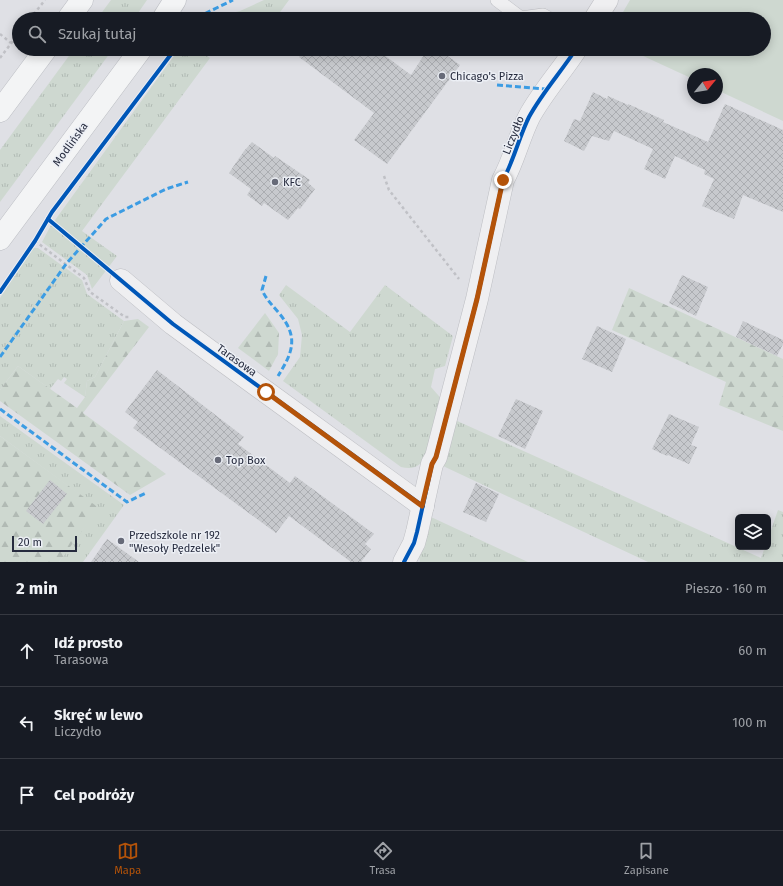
<!DOCTYPE html>
<html lang="pl">
<head>
<meta charset="utf-8">
<style>
  :root { --surface:#171b24; --page:#242831; --text:#f1f3f6; --muted:#9ea1a6; --line:#363941; --accent:#b45309 }
  body { margin:0; font-family:"Fira Sans",sans-serif; background:var(--page); color:var(--text) }
  .controls { position:absolute; right:12px; bottom:12px; display:grid; overflow:hidden; border-radius:6px; box-shadow:0 2px 10px #0003 }
  .controls button { width:36px; height:36px; display:grid; place-items:center; padding:0; border:0; border-bottom:1px solid var(--line); background:var(--surface); color:var(--text); font:20px sans-serif }
  .compass { position:absolute; left:687px; top:68px; width:36px; height:36px; border-radius:50%; background:var(--surface); box-shadow:0 2px 10px #0003; rotate:60deg }
  .scale { position:absolute; left:12px; bottom:10px; width:65px; box-sizing:border-box; padding-left:4px; border:2px solid #262b3e; border-top:0; font-size:11px; line-height:14px; white-space:nowrap; color:#262b3e; -webkit-text-stroke:3px #eceff5; paint-order:stroke }
  .stop { position:absolute; width:12px; height:12px; margin:-9px; border:3px solid #b45309; border-radius:50%; background:#fff }
  .stop.end { background:#b45309; border-color:#fff; box-shadow:0 1px 4px #0008 }
  .list { margin:0; padding:0; list-style:none }
  h2 { display:flex; justify-content:space-between; align-items:center; height:52px; margin:0; padding:0 16px; font-size:17px }
  h2 small { font-size:13px; font-weight:400; color:var(--muted) }
  .list li { display:grid; grid-template-columns:26px 1fr auto; gap:12px; align-items:center; box-sizing:border-box; height:72px; padding:0 16px; border-top:1px solid var(--line) }
  .list b { display:block; font-size:15px; white-space:nowrap }
  .list p { margin:0; font-size:13px; white-space:nowrap; color:var(--muted) }
  .list em { font-size:13px; font-style:normal; color:var(--muted) }
  .icon { flex:none; width:22px; height:22px; fill:none; stroke:currentColor; stroke-width:2; stroke-linecap:round; stroke-linejoin:round }
  .map { position:relative; flex:none; width:783px; height:562px; overflow:hidden }
  .search { position:absolute; background:var(--surface); box-shadow:0 2px 10px #0003; left:12px; right:12px; top:12px; height:44px; display:flex; align-items:center; gap:10px; box-sizing:border-box; padding:0 14px; border-radius:22px; color:var(--muted); font-size:15px }
  .sheet { height:268px; background:var(--surface) }
  nav { display:flex; justify-content:space-around; align-items:center; box-sizing:border-box; height:56px; border-top:1px solid var(--line); background:var(--surface); font-size:11px; color:var(--muted) }
  nav a { display:grid; justify-items:center; gap:2px }
  nav .on { color:var(--accent) }
  .map>svg:first-child { display:block }
  .grass { fill:url(#grass-tufts) }
  .forest { fill:url(#forest-firs) }
  .garden { fill:#ced8d0 }
  .building { fill:url(#building-cross-hatch) }
  .lines { fill:none; stroke-linecap:round; stroke-linejoin:round }
  .service-casing { stroke:#bdbec3; stroke-width:14 }
  .minor-casing { stroke:#bdbec3; stroke-width:23 }
  .primary-casing { stroke:#bbbdc3; stroke-width:23 }
  .path { stroke:#c0c1c6; stroke-width:2.5; stroke-dasharray:3 3; stroke-linecap:butt }
  .service { stroke:#efeff1; stroke-width:13 }
  .minor { stroke:#efeff1; stroke-width:22 }
  .primary { stroke:#f3f4f5; stroke-width:22 }
  .quiet { stroke:#3c9ce3; stroke-width:3; stroke-dasharray:6 3; stroke-linecap:butt }
  .cycleway-casing { stroke:#eceff5; stroke-width:6 }
  .cycleway { stroke:#0057b8; stroke-width:4 }
  .route { stroke:#b45309; stroke-width:5 }
  .poi-dot { fill:#676a78; stroke:#eceff5; stroke-width:1.5 }
  .labels { text-anchor:middle; stroke-width:3; stroke-linejoin:round; paint-order:stroke }
  .poi-label { font-size:11px; fill:#262b3e; stroke:#eceff5; text-anchor:start }
  .street-label { font-size:11px; fill:#262b3e; stroke:#eceff5 }
</style>
</head>
<body>
<div class="map">
<svg width="783" height="562" viewBox="0 0 783 562">
  <defs>
    <pattern id="grass-tufts" width="24" height="20" patternUnits="userSpaceOnUse"><rect width="24" height="20" fill="#ced8d0"/><path d="M3 7l-1-3M5 7V3M7 7l1-3M15 17l-1-3M17 17v-4M19 17l1-3" fill="none" stroke="#b1bab4"/></pattern>
    <pattern id="forest-firs" width="22" height="20" patternUnits="userSpaceOnUse"><rect width="22" height="20" fill="#ced8d0"/><path d="M5 1l3.5 6h-7zM16 11l3.5 6h-7z" fill="#b1bab4"/></pattern>
    <pattern id="building-cross-hatch" width="8" height="8" patternUnits="userSpaceOnUse"><rect width="8" height="8" fill="#c7c9cd"/><path d="M0 0l8 8M0 8l8-8" fill="none" stroke="#abadb1"/></pattern>
  </defs>
  <rect width="100%" height="100%" fill="#dfe0e5"/>
  <g class="grass">
    <path d="M111 0H147L134 19H97Z"/>
    <path d="M264 0H289L275 19H207L240 11Z"/>
    <path d="M74 49H113L0 202V150Z"/>
    <path d="M179 49H197L210 58 82 231 117 256 92 289 87 275 42 242 50 227Z"/>
    <path d="M33 248H38L82 280 87 294 124 321 95 377 87 381 85 397 64 383 67 379 64 377 61 381 58 379 50 389 18 366 0 390V298Z"/>
    <path d="M286 285 350 332 385 285 453 336 445 366 435 369 431 387 445 403C440 419 432 458 417 466 412 469 406 468 401 467L283 381 300 357 302 335 298 319 279 295Z"/>
    <path d="M0 416 124 505 83 562H59L98 508 0 436Z"/>
    <path d="M455 420 761 558 765 547H768V539L778 510 783 512V562H648L443 466Z"/>
    <path d="M431 517 528 562H420L419 556Z"/>
  </g>
  <g class="forest">
    <path d="M629 288 783 359V431L719 405 726 382 612 330Z"/>
    <path d="M265 313 279 333 278 354 269 371 238 348Z"/>
    <path d="M138 319 149 327 83 413 166 474 130 495 0 401V390L18 366 77 408 85 397 87 381 95 377 124 321Z"/>
    <path d="M0 436 99 508 59 562H0Z"/>
  </g>
  <path class="garden" d="M630 0H783V121L717 90V74H693V79L628 49H764V19H619Z"/>
  <g class="building">
    <path d="M305 49H376L411 75 428 49H438L460 65 387 164 354 140 374 113 299 57Z"/>
    <path d="M593 92 607 99 608 96 628 105V104L664 120 663 122 708 142 725 104 783 130V212L743 195 734 219 702 206 714 179 704 174 705 170 675 156 665 179 644 169 653 149 614 131 609 141 592 136 584 151 564 141 574 119 580 121Z"/>
    <path d="M252 142 274 158 275 156 310 180 308 183 315 189 300 209 298 208 288 220 264 203 262 206 247 195 251 189 229 173 244 151Z"/>
    <path d="M682 275 708 287 696 316 669 303Z"/>
    <path d="M743 321 783 340V344L777 356 736 337Z"/>
    <path d="M597 326 626 339 612 372 582 359Z"/>
    <path d="M157 370 244 437 238 444 290 483 295 476 374 534 365 544 371 549 361 562H351L289 516 276 533 133 428 138 422 125 412Z"/>
    <path d="M516 399 543 411 525 449 498 436Z"/>
    <path d="M669 414 699 427 691 445 697 447 689 464 668 455 667 456 652 449Z"/>
    <path d="M50 480 67 494 43 524 26 511Z"/>
    <path d="M476 483 499 494 486 522 463 512Z"/>
    <path d="M107 539 139 562H91Z"/>
  </g>
  <g class="lines">
    <g class="service-casing">
      <path id="service" d="M497 0 521 18 543 15 550 19"/>
    </g>
    <g class="minor-casing">
      <g id="minor">
        <path d="M595 19 607 0"/>
        <path d="M121 280 173 324 222 360 423 506"/>
        <path d="M404 562 414 543 417 532 432 464 436 457 477 299 503 180C514 160 519 137 529 117 542 93 561 72 576 49"/>
      </g>
    </g>
    <g class="primary-casing">
      <g id="primary">
        <path d="M68 19 82 0"/>
        <path d="M163 19 175 0"/>
        <path d="M0 111 46 49"/>
        <path d="M0 239 141 49"/>
      </g>
    </g>
    <g class="path">
      <path d="M30 19 45 0"/>
      <path d="M0 34 11 43"/>
      <path d="M0 58 19 33"/>
      <path d="M384 176 389 190 459 279"/>
      <path d="M35 241 84 278 90 292 125 317H130"/>
    </g>
    <use href="#service" class="service"/>
    <use href="#minor" class="minor"/>
    <use href="#primary" class="primary"/>
    <g class="quiet">
      <path d="M198 19 202 15 233 0"/>
      <path d="M497 85 546 89"/>
      <path d="M266 276 262 290C266 299 272 305 279 313 299 337 293 352 278 376"/>
      <path d="M0 357 66 264 106 219 166 189 188 182"/>
      <path d="M0 409 127 502 146 493"/>
    </g>
    <g class="cycleway-casing">
      <g id="cycleway">
        <path d="M48 219 173 324 423 506"/>
        <path d="M0 292 35 241 52 212 175 49"/>
        <path d="M404 562 414 543 417 532 432 464 436 457 477 299 503 180C514 160 519 137 529 117 542 93 561 72 576 49"/>
      </g>
    </g>
    <use href="#cycleway" class="cycleway"/>
  </g>
  <g class="lines">
    <path class="route" d="M266 392 422 506 432 464 436 457 477 299 503 180"/>
  </g>
  <g class="poi-dot">
    <circle cx="442" cy="76" r="4"/>
    <circle cx="275" cy="182" r="4"/>
    <circle cx="218" cy="460" r="4"/>
    <circle cx="121" cy="541" r="4"/>
  </g>
  <g class="labels">
    <g class="poi-label">
      <text x="450" y="80">Chicago's Pizza</text>
      <text x="283" y="186">KFC</text>
      <text x="226" y="464">Top Box</text>
      <text x="129" y="539">Przedszkole nr 192<tspan x="129" dy="13">"Wesoły Pędzelek"</tspan></text>
    </g>
    <g class="street-label">
      <text transform="translate(513 135) rotate(-68)" y="4">Liczydło</text>
      <text transform="translate(70 144) rotate(-54)" y="4">Modlińska</text>
      <text transform="translate(237 360) rotate(36)" y="4">Tarasowa</text>
    </g>
  </g>
</svg>
<div class="controls">
<button><svg class="icon" aria-label="layers" viewBox="0 0 24 24"><path d="M12 4l9 5-9 5-9-5zM3 14l9 5 9-5"/></svg></button>
</div>
<svg class="compass" viewBox="-18 -18 36 36"><path d="M0-13l5 13h-10z" fill="#e53935"/><path d="M0 13l5-13h-10z" fill="#9ea1a6"/></svg>
<div class="scale">20 m</div>
<div class="stop" style="left:266px;top:392px"></div>
<div class="stop end" style="left:503px;top:180px"></div>
<div class="search"><svg class="icon" aria-label="search" viewBox="0 0 24 24"><circle cx="10" cy="10" r="6"/><path d="M15 15l6 6"/></svg>Szukaj tutaj</div>
</div>
<section class="sheet">
<h2>2 min<small>Pieszo · 160 m</small></h2>
<ul class="list">
<li><svg class="icon" aria-label="ahead" viewBox="0 0 24 24"><path d="M12 20V5M6 11l6-6 6 6"/></svg><div><b>Idź prosto</b><p>Tarasowa</p></div><em>60 m</em></li>
<li><svg class="icon" aria-label="left" viewBox="0 0 24 24"><path d="M17 20v-9H6M10 6l-5 5 5 5"/></svg><div><b>Skręć w lewo</b><p>Liczydło</p></div><em>100 m</em></li>
<li><svg class="icon" aria-label="arrive" viewBox="0 0 24 24"><path d="M6 21V4h12l-3 4 3 4H6"/></svg><div><b>Cel podróży</b></div></li>
</ul>
</section>
<nav>
<a class="on"><svg class="icon" aria-label="map" viewBox="0 0 24 24"><path d="M3 6l6-2 6 2 6-2v14l-6 2-6-2-6 2zM9 4v14M15 6v14"/></svg>Mapa</a>
<a><svg class="icon" aria-label="directions" viewBox="0 0 24 24"><path d="M12 3l9 9-9 9-9-9zM9 14v-3h6M13 9l2 2-2 2"/></svg>Trasa</a>
<a><svg class="icon" aria-label="saved" viewBox="0 0 24 24"><path d="M7 4h10v16l-5-4-5 4z"/></svg>Zapisane</a>
</nav>
</body>
</html>
